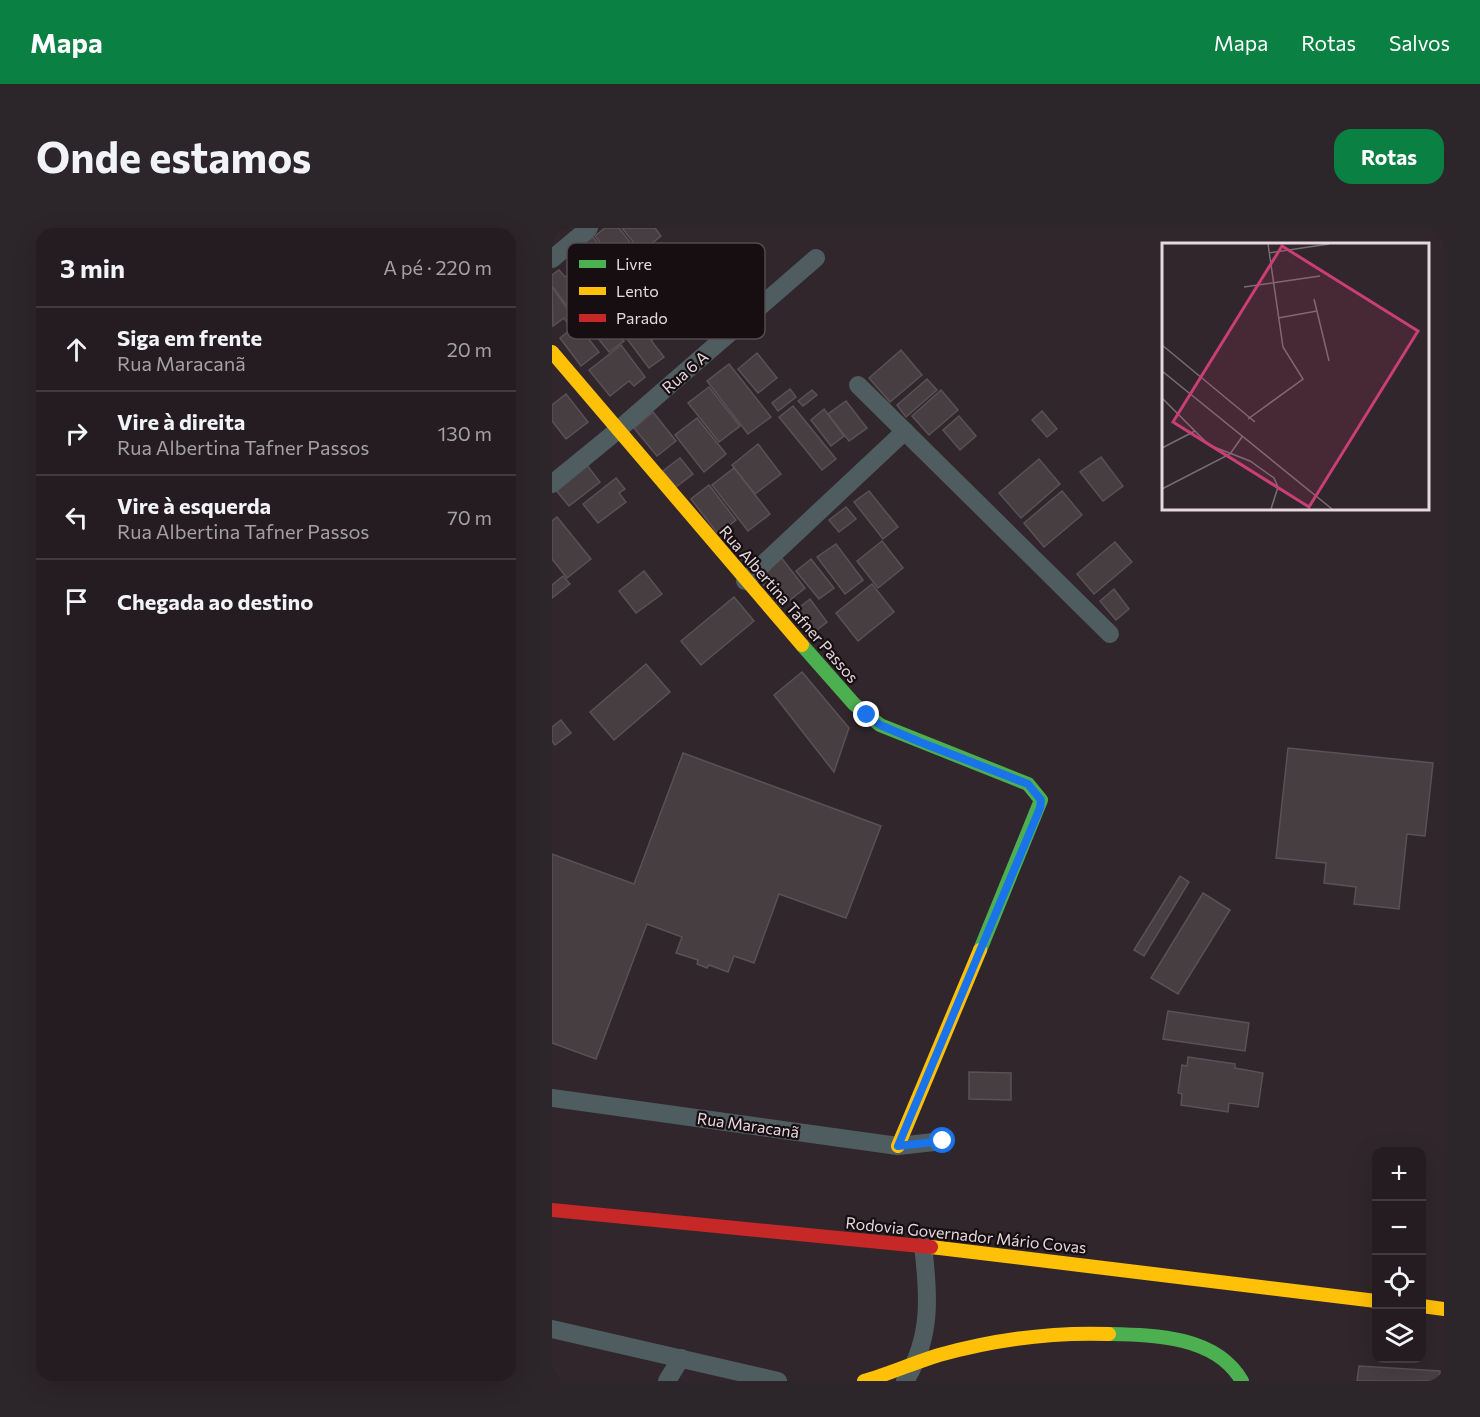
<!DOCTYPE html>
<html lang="pt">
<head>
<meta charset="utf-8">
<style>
  :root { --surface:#241c20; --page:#2c2529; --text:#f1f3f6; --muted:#a3a1a5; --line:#413a3e; --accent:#0b8043 }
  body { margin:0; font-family:Commissioner,sans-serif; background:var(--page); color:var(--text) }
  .controls { position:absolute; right:18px; bottom:18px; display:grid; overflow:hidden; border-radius:12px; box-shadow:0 6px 24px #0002 }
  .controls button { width:54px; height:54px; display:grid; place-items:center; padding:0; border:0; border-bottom:2px solid var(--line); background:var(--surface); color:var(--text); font:30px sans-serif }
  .stop { position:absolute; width:18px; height:18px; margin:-14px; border:4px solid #1a73e8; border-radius:50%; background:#fff }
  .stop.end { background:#1a73e8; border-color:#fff; box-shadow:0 2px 6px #0008 }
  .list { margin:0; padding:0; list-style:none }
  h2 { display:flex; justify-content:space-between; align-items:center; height:78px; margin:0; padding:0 24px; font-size:26px }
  h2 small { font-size:20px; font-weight:400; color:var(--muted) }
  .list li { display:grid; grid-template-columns:39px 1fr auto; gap:18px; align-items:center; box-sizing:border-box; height:84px; padding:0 24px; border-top:2px solid var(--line) }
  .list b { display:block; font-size:22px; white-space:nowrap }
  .list p { margin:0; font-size:20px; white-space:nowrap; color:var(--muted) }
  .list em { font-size:20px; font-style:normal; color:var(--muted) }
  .icon { flex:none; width:33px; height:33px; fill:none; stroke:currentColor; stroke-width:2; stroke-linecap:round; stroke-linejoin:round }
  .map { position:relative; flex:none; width:892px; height:1153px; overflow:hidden; border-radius:18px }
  header { display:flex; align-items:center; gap:36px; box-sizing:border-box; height:84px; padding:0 30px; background:var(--accent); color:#fff }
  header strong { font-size:28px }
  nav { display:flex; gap:33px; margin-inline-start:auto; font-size:21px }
  .intro { display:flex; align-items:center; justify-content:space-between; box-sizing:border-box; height:144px; padding:0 36px }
  h1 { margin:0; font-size:42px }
  .button { padding:15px 27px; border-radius:18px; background:var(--accent); color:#fff; font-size:21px; font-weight:700 }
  main { display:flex; gap:36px; padding:0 36px }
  aside { flex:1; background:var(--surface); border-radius:18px; box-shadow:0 6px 24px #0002 }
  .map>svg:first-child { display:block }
  .building { fill:#473e42; stroke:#5a5055; stroke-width:1.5 }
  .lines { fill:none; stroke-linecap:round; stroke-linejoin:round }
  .street { stroke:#4f5d61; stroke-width:18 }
  .fast { stroke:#4caf50; stroke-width:14 }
  .slow { stroke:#ffc107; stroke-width:14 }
  .jam { stroke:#c62828; stroke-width:14 }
  .route { stroke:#1a73e8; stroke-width:8 }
  .labels { text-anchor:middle; stroke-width:4.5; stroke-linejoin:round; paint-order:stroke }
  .street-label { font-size:16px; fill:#e6d8dd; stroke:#170e12 }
  .inset-road { fill:none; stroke:#796d72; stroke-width:1.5 }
  .view { fill:#c93e75; fill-opacity:0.15; stroke:#c93e75; stroke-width:3 }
  .inset-edge { fill:none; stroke:#e6d8dd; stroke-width:3 }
  .key { fill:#170e12; stroke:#554b4f; stroke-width:1.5 }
  .key-label { font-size:16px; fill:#e6d8dd }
</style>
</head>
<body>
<header>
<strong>Mapa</strong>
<nav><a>Mapa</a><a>Rotas</a><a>Salvos</a></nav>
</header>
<div class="intro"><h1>Onde estamos</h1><a class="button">Rotas</a></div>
<main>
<aside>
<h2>3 min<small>A pé · 220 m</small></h2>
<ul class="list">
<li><svg class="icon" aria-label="ahead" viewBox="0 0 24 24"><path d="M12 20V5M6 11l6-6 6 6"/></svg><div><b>Siga em frente</b><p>Rua Maracanã</p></div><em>20 m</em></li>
<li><svg class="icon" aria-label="right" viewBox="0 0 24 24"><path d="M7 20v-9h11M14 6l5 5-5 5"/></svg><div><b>Vire à direita</b><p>Rua Albertina Tafner Passos</p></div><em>130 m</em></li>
<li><svg class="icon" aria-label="left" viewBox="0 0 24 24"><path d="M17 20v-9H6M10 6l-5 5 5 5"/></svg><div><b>Vire à esquerda</b><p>Rua Albertina Tafner Passos</p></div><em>70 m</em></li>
<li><svg class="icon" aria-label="arrive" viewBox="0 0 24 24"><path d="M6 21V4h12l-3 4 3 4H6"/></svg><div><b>Chegada ao destino</b></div></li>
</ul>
</aside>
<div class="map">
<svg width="892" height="1153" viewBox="0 0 892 1153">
  <rect width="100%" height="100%" fill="#30262b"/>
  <g class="building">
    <path d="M53 0H67L78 14 71 19 75 24 63 34 43 8Z"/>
    <path d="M70 0H103L109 8 89 24Z"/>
    <path d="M41 9 64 38 54 46 31 16Z"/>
    <path d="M27 39 41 58 15 78 0 58V47L7 42 13 49Z"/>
    <path d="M0 59 16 82 22 78 29 88 16 96 12 90 1 98Z"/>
    <path d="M99 80 115 100 100 112 84 92Z"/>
    <path d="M77 84 112 129 97 140 63 95Z"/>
    <path d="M25 96 47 124 29 138 8 110Z"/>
    <path d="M60 97 72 113 57 124 45 109Z"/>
    <path d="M69 117 93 149 82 158 77 153 58 168 37 142Z"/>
    <path d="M349 122 370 147 338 174 317 150Z"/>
    <path d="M205 125 225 150 206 165 186 141Z"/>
    <path d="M177 136 219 189 196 206 155 153Z"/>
    <path d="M375 151 385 162 354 189 345 177Z"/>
    <path d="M157 159 188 198 167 214 136 175Z"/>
    <path d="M238 161 244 169 226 183 220 175Z"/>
    <path d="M260 162 265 167 251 178 246 173Z"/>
    <path d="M389 162 406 182 377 207 360 188Z"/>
    <path d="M14 166 36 194 14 211 0 193V177Z"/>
    <path d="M294 173 315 200 297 213 276 186Z"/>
    <path d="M241 178 284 231 270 242 227 189Z"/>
    <path d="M272 181 292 208 279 218 259 192Z"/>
    <path d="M490 183 505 201 495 209 480 192Z"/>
    <path d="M101 184 124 213 105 228 82 200Z"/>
    <path d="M407 188 424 208 408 222 391 202Z"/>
    <path d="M145 190 174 226 152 244 123 207Z"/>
    <path d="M206 216 229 246 203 266 180 237Z"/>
    <path d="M549 229 571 258 551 273 528 244Z"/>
    <path d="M128 230 141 246 124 259 111 243Z"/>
    <path d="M487 231 508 256 469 290 447 265Z"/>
    <path d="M34 236 48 254 17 278 3 261Z"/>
    <path d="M182 240 218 286 196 303 160 257Z"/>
    <path d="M64 250 73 261 67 265 74 274 46 295 31 276Z"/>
    <path d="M157 257 184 292 166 306 139 271Z"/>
    <path d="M317 263 346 299 331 311 302 274Z"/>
    <path d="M510 263 530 287 492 319 472 295Z"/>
    <path d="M294 279 304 291 287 304 277 292Z"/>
    <path d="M5 289 39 331 15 350 0 331V293Z"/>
    <path d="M330 313 351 340 326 360 305 333Z"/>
    <path d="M563 314 580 334 542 366 525 346Z"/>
    <path d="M284 316 311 352 293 366 265 329Z"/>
    <path d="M228 328 253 360 229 379 204 347Z"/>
    <path d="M259 331 282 360 267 371 244 343Z"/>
    <path d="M92 343 110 366 84 385 67 363Z"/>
    <path d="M11 348 18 356 0 370V357Z"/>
    <path d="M320 356 342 384 306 413 284 385Z"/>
    <path d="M562 361 577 381 564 392 548 373Z"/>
    <path d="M182 369 202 393 149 437 129 413Z"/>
    <path d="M258 371 275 394 256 409 239 386Z"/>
    <path d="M94 436 118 464 62 512 38 484Z"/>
    <path d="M250 444 297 500 282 544 222 467Z"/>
    <path d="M9 492 19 505 3 517 0 513V499Z"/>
    <path d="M736 520 881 535 873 608 855 606 847 681 802 676 804 659 772 655 774 635 724 630Z"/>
    <path d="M131 525 329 598 294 690 227 666 202 735 182 728 176 744 157 737 155 740 145 736 146 732 124 725 130 709 95 696 44 831 0 815V626L82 656Z"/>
    <path d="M628 648 637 654 592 728 582 722Z"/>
    <path d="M651 665 678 682 626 766 599 750Z"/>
    <path d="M616 783 697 795 693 823 611 811Z"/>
    <path d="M636 829 683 836V840L711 845 706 879 677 875 676 884 629 877 630 866 626 865 630 837 635 838Z"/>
    <path d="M417 844 459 845V872L417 871Z"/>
    <path d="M807 1138 888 1143V1150H892V1153H805Z"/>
  </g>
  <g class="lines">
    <g class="street">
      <path d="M0 31 37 0"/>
      <path d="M306 157 558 406"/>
      <path d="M0 256 66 202 264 30"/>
      <path d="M193 353 353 203"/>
      <path d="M0 870 346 918 391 913"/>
      <path d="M0 1101 226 1153"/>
      <path d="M115 1153 129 1130"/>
      <path d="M353 1153C380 1110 377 1067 371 1018"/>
    </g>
    <g class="fast">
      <path d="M250 417 302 476 328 497 476 556 489 572 428 722"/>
      <path d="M557 1106C604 1107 664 1108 690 1153"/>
    </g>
    <g class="slow">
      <path d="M0 124 250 417"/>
      <path d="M346 918 428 722"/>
      <path d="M379 1019 824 1073"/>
      <path d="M870 1078 892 1081"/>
      <path d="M312 1153C337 1146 361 1135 387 1127 441 1112 500 1104 557 1106"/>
    </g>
    <path class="jam" d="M0 982 379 1019"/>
  </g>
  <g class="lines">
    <path class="route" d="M315 487 328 497 368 514 476 556 489 572 488 580 346 918 391 913"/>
  </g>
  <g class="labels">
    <g class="street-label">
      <text transform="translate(133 144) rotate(-41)" y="6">Rua 6 A</text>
      <text transform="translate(237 376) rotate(49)" y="6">Rua Albertina Tafner Passos</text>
      <text transform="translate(196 897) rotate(8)" y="6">Rua Maracanã</text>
      <text transform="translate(414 1007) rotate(6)" y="6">Rodovia Governador Mário Covas</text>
    </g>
  </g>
  <g transform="translate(610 15)">
    <rect width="267" height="267" fill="#30262b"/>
    <path class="inset-road" d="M107 10 167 1M82 44 158 33M152 56 167 118M116 75 155 68M0 102 93 179M0 128 170 266M0 155 47 202 88 218 112 235 116 244 109 266M86 176 141 136 121 104 106 1M0 205 33 188M0 246 68 211 80 194"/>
    <path class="view" d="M120 3 256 88 147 264 11 179Z"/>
    <rect width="267" height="267" class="inset-edge"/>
  </g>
  <rect x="15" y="15" width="198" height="96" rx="9" class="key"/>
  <rect x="27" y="32" width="27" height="8" fill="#4caf50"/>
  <rect x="27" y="59" width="27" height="8" fill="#ffc107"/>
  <rect x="27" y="86" width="27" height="8" fill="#c62828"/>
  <g class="key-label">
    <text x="64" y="42">Livre</text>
    <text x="64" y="69">Lento</text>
    <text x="64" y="96">Parado</text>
  </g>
</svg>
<div class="controls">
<button>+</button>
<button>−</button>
<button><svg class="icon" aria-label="locate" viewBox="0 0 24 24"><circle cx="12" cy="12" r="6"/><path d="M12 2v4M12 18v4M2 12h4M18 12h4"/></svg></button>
<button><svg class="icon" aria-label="layers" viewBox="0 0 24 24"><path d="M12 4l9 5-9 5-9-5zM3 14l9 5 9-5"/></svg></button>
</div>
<div class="stop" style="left:391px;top:913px"></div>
<div class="stop end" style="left:315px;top:487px"></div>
</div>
</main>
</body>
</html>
